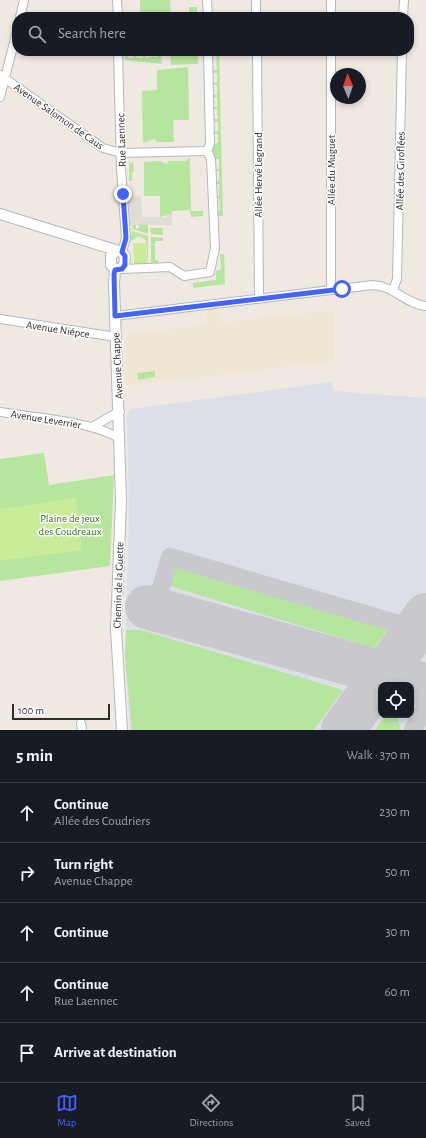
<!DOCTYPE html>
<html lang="en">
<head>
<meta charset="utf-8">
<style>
  :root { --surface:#171b24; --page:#20242c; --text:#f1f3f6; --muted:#9ea1a6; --line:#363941; --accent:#4264fb }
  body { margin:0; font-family:"Alegreya Sans",sans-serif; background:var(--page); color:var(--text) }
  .controls { position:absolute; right:12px; bottom:12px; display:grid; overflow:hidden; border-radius:8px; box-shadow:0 2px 6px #0003 }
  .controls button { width:36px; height:36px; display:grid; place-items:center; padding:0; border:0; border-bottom:1px solid var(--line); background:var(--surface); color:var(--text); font:20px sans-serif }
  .compass { position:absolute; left:330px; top:68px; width:36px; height:36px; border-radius:50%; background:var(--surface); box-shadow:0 2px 6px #0003; rotate:358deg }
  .scale { position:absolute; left:12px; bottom:10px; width:98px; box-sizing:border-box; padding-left:4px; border:2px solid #2e2e2e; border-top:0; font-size:11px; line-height:14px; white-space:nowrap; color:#2e2e2e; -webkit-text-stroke:3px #fff; paint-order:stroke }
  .stop { position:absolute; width:12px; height:12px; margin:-9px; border:3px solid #4264fb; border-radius:50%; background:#fff }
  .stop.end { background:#4264fb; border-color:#fff; box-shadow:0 1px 4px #0008 }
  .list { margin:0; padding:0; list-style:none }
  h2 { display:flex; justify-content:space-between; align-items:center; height:52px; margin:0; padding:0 16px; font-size:17px }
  h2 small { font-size:13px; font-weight:400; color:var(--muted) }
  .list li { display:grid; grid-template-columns:26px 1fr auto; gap:12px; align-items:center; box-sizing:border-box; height:60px; padding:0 16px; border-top:1px solid var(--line) }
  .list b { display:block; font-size:15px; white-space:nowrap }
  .list p { margin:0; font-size:13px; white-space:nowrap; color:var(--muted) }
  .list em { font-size:13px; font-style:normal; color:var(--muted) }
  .icon { flex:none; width:22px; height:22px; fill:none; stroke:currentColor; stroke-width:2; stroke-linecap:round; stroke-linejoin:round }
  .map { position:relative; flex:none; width:426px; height:730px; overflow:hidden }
  .search { position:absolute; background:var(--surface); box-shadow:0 2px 6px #0003; left:12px; right:12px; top:12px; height:44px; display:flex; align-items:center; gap:10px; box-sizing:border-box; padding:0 14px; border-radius:16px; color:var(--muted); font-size:15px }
  .sheet { height:352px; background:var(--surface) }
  nav { display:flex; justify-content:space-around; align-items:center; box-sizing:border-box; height:56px; border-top:1px solid var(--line); background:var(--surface); font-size:11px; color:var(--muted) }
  nav a { display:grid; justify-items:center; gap:2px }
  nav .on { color:var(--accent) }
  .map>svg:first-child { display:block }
  .education { fill:#f0e6d1 }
  .airport { fill:#dcdee8; fill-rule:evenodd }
  .green { fill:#b6e59e }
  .pitch { fill:#c9ec9a }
  .plaza { fill:#dfdcd8 }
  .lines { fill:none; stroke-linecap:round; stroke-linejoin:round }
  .taxiway { stroke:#c9c8cc; stroke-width:18 }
  .runway { stroke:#c9c8cc; stroke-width:44 }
  .minor-casing { stroke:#b4b7c1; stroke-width:10 }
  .tertiary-casing { stroke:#b4b7c1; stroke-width:12 }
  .minor { stroke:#fff; stroke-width:8 }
  .tertiary { stroke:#fff; stroke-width:10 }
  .route { stroke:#4264fb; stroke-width:5 }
  .labels { text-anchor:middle; stroke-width:3; stroke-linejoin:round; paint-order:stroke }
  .street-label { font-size:11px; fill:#2e2e2e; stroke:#fff }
  .park-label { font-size:11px; fill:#2c6e1b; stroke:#fff }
</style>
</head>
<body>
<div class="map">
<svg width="426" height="730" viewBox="0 0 426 730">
  <rect width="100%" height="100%" fill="#efe9e1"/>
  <path class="education" d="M218 308 220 323 334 310V361L127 386 124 335 208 325 206 309Z"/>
  <path class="airport" d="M332 382 333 391 426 398V730H130L125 655 129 512 127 415 131 409ZM381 685H411V715H381Z"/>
  <g class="green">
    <path d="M140 0H170L171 15H189V7H197V17H153L151 13 140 17Z"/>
    <path d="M170 51H198V64L171 65Z"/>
    <path d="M216 51H219L223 216H217L215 211H220L219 198H215V196H219V184H214V181H219V171H214V169H219V159H214L211 151 213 144 218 143V134H213V132L218 131V122H213V119H218L217 109H213L212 107H217V97H212V95H217V85H212V83L217 82V73H212V70H217Z"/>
    <path d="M125 53H127L128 58H134V53H136V58H143V53H145V58L152 57V53H153V57H157V53L161 56 162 64 125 60Z"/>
    <path d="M188 67 189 120H173L174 142H156L155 139 143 143 142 91 157 90V70Z"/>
    <path d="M190 158 191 210 192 211H203V216L191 217 190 210 172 211V214L160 217V196H144V162L160 161 167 164 168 161H185Z"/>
    <path d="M133 162 134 172 132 173V181H129V163Z"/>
    <path d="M132 225H136V229L139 228V225H148V234L133 229Z"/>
    <path d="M150 228H162L163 235 151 234Z"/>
    <path d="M132 231 148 236V266L146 240 138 236 130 242Z"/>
    <path d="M151 237 163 238V241H155V260H158V264H151Z"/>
    <path d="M220 254H224L225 284 193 288V283L216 280V271L221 270Z"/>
    <path d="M155 371V377L138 380 137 373Z"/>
    <path d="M44 453 49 485 114 475 110 566 0 581V459Z"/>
    <path d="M173 564 389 628 374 648 166 585Z"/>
    <path d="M126 630H141L343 690 314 730H132L125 656Z"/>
    <path d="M386 715H397L401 730H375Z"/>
  </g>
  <g class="pitch">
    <path d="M133 243H146L147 264H134Z"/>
    <path d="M76 498 82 550 0 561V509Z"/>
  </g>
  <path class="plaza" d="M141 196 142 217H167V214H172V225H129V197Z"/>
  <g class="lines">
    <g class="taxiway">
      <path d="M155 609 170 557 426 632"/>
      <path d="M413 730 426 706"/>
    </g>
    <g class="runway">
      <path d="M147 607 426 685"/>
      <path d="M343 730 426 615"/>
    </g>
    <g class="minor-casing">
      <g id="minor">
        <path d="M117 0 118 17"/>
        <path d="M207 0 208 17"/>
        <path d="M256 0V17"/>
        <path d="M20 17 24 0"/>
        <path d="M331 17V0"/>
        <path d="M403 17 404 0"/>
        <path d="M118 51 121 168 126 238 122 252"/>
        <path d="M257 51 259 299"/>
        <path d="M331 51V290"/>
        <path d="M0 75 103 148 121 153 207 151"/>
        <path d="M0 97 17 31"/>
        <path d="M207 151 210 144 208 51"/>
        <path d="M122 269 170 267 184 276 210 272 215 248 211 159 207 151"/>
        <path d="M393 290 397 279 402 51"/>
        <path d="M115 316 373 285C394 286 406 304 426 306"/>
        <path d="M0 319 116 337"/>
        <path d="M0 412C31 417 96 422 120 439"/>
        <path d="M92 427 120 411"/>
        <path d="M81 723 82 730"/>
      </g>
    </g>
    <g class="tertiary-casing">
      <g id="tertiary">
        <path d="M0 214 122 252 125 256 124 267 115 270"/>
        <path d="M115 270 114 283 121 500 116 629 122 730"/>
        <path d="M115 270 111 265V256L116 251"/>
      </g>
    </g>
    <use href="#minor" class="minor"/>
    <use href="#tertiary" class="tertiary"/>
  </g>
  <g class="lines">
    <path class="route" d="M123 194 126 238 122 252 125 256V265L122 269 115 270 114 274 115 316 342 289"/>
  </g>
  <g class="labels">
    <g class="street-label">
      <text transform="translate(59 116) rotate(35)" y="4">Avenue Salomon de Caus</text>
      <text transform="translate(121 140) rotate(-92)" y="4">Rue Laennec</text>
      <text transform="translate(331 170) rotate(-90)" y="4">Allée du Muguet</text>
      <text transform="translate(400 171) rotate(-89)" y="4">Allée des Giroflées</text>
      <text transform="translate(258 175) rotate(-90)" y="4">Allée Hervé Legrand</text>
      <text transform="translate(58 329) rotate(9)" y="4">Avenue Niépce</text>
      <text transform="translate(117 366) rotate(-93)" y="4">Avenue Chappe</text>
      <text transform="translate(46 419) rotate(9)" y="4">Avenue Leverrier</text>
      <text transform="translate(118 585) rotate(-88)" y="4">Chemin de la Guette</text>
    </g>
    <g class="park-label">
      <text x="70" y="522">Plaine de jeux<tspan x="70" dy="13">des Coudreaux</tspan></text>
    </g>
  </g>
</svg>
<div class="controls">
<button><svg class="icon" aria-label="locate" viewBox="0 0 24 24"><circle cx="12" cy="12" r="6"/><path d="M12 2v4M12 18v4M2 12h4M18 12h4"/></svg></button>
</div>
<svg class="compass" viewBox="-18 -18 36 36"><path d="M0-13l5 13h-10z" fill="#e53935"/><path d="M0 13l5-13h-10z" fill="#9ea1a6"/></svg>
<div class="scale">100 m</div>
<div class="stop" style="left:342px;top:289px"></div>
<div class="stop end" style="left:123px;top:194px"></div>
<div class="search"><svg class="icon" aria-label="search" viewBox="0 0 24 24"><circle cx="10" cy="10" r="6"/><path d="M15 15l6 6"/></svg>Search here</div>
</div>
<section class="sheet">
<h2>5 min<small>Walk · 370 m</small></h2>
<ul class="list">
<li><svg class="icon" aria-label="ahead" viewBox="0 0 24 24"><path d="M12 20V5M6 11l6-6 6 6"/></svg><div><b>Continue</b><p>Allée des Coudriers</p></div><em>230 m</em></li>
<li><svg class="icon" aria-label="right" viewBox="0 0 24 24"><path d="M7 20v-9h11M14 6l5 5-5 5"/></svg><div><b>Turn right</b><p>Avenue Chappe</p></div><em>50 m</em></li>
<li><svg class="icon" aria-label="ahead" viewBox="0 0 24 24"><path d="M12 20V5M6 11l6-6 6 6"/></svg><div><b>Continue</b></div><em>30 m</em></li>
<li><svg class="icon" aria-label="ahead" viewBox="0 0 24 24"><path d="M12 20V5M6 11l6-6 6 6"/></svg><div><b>Continue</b><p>Rue Laennec</p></div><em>60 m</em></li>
<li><svg class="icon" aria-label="arrive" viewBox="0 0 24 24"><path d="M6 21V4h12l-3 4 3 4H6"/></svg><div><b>Arrive at destination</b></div></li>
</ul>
</section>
<nav>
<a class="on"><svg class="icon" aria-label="map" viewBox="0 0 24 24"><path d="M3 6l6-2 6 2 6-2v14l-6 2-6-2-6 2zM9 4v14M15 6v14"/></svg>Map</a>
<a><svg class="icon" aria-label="directions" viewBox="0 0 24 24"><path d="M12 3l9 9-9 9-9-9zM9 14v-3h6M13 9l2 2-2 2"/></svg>Directions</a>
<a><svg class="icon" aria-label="saved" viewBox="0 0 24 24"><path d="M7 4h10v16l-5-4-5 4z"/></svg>Saved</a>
</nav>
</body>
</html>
